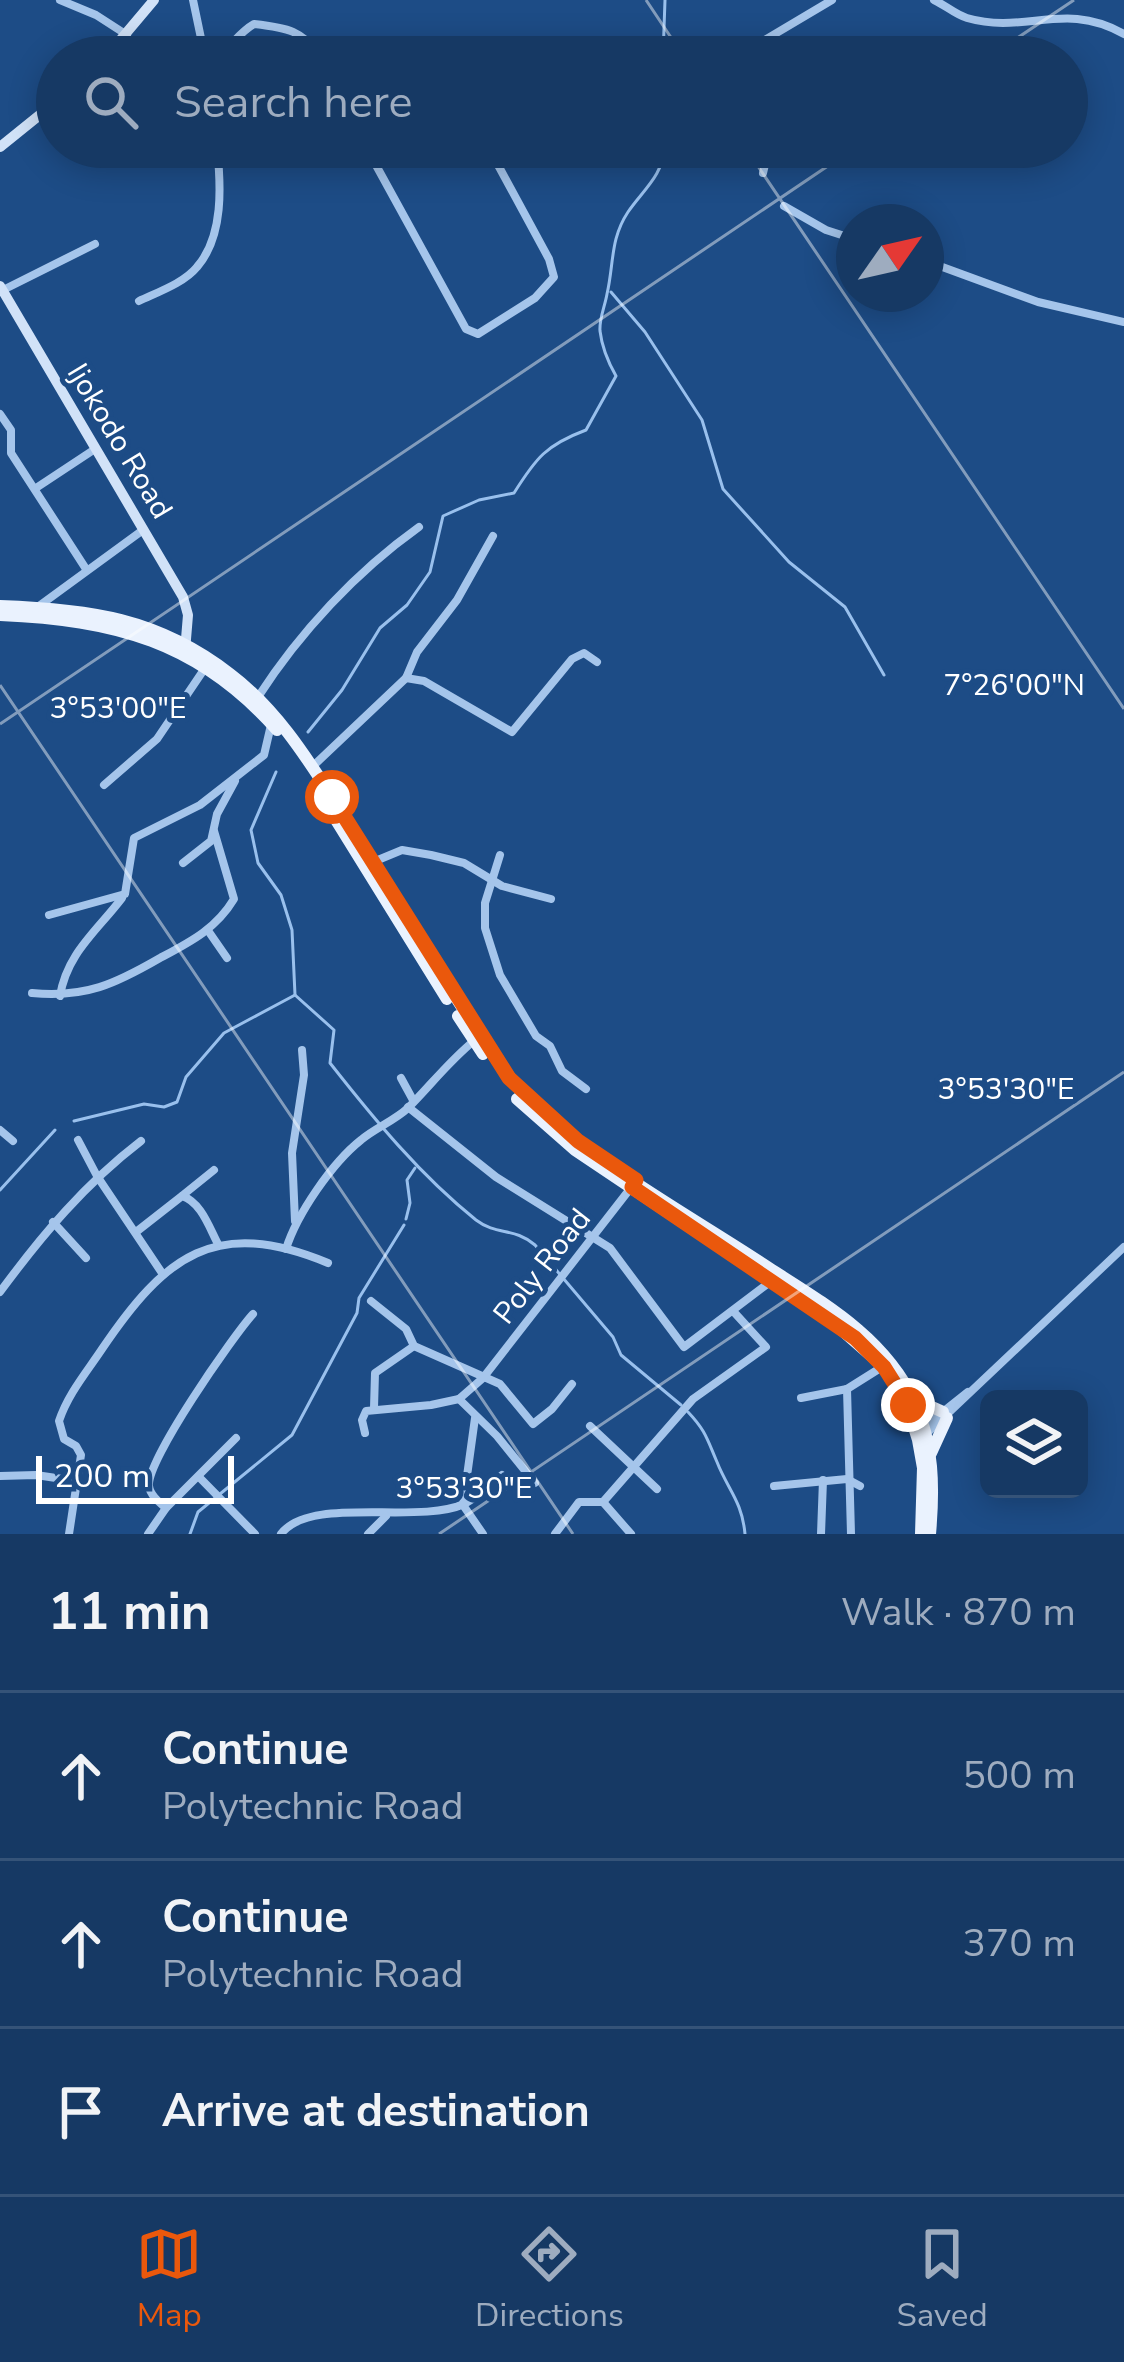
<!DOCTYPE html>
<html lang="en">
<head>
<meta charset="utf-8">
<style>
  :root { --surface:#163964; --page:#23446d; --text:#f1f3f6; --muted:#9eacbf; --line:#355378; --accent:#ea580c }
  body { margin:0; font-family:"Nunito Sans",sans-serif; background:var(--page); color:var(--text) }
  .controls { position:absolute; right:36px; bottom:36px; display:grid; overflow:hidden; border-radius:18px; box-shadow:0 6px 30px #0003 }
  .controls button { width:108px; height:108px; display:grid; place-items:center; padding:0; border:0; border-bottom:3px solid var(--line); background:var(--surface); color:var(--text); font:60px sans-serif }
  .compass { position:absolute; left:836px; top:204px; width:108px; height:108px; border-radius:50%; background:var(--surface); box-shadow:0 6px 30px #0003; rotate:56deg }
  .scale { position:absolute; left:36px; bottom:30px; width:198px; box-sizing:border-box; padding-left:12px; border:6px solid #fff; border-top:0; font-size:33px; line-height:42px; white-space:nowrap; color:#fff; -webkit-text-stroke:9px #1d4c86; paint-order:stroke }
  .stop { position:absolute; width:36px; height:36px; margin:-27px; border:9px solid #ea580c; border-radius:50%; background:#fff }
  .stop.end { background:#ea580c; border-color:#fff; box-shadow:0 3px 12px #0008 }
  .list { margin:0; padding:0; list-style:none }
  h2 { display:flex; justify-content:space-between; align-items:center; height:156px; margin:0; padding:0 48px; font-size:51px }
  h2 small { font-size:39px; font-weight:400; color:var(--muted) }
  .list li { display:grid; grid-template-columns:78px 1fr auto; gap:36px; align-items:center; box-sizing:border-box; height:168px; padding:0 48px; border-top:3px solid var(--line) }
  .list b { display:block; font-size:45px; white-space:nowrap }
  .list p { margin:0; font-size:39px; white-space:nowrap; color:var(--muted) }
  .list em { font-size:39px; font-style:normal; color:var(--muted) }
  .icon { flex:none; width:66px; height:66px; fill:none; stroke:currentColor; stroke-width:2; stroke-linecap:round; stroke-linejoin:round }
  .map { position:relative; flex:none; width:1124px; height:1534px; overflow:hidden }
  .search { position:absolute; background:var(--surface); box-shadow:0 6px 30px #0003; left:36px; right:36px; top:36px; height:132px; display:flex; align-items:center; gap:30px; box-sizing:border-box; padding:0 42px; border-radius:66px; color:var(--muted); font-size:45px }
  .sheet { height:660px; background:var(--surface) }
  nav { display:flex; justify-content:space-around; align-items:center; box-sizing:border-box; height:168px; border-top:3px solid var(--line); background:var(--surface); font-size:33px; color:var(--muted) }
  nav a { display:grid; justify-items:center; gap:6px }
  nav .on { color:var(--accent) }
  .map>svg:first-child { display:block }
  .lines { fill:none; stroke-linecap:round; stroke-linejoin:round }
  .stream { stroke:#99c0ed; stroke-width:3 }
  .minor { stroke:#a5c5eb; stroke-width:8 }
  .secondary { stroke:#d1e2f8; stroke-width:10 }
  .primary { stroke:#eaf2fe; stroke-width:12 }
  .route { stroke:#ea580c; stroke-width:15 }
  .ticks { fill:none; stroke:#fff; stroke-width:3; stroke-opacity:0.45 }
  .labels { text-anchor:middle; stroke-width:10; stroke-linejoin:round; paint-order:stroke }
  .street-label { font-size:30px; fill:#fff; stroke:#1d4c86 }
  .ticks-label { font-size:30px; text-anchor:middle; fill:#fff; stroke:#1d4c86; stroke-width:10; stroke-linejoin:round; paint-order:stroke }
</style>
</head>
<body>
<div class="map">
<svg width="1124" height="1534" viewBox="0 0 1124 1534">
  <rect width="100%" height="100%" fill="#1d4c86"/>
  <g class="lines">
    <g class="stream">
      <path d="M663 57 665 0"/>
      <path d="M611 292 645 332 702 420 723 489 789 562 845 607 884 675"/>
      <path d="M308 732 342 690 380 628 407 605 430 572 443 516 479 500 514 493C536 458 546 445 586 430L616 376C608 362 602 348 600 331 599 319 605 306 607 294 614 264 610 239 628 212 642 191 664 175 664 147"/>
      <path d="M276 772 251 830 258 863 281 895 292 930 295 995 334 1030 330 1063C374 1119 420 1175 476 1220 497 1236 514 1227 535 1245L613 1337 621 1355 681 1405"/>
      <path d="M74 1121 144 1104 164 1107 177 1102 186 1077 224 1033 295 995"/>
      <path d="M0 1190 55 1130"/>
      <path d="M406 1219 410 1203 407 1180 415 1168"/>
      <path d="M688 1412C706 1431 707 1439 717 1462 728 1490 742 1501 745 1534"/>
      <path d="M190 1534 198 1512 292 1435 357 1313 359 1298 404 1225"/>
    </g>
    <g class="minor">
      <path d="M60 0 96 15 127 35"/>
      <path d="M193 0 202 43"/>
      <path d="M934 0C945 5 956 15 967 18 1026 35 1064 0 1124 34"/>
      <path d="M759 44 767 57"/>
      <path d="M182 57 181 52 202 43 221 54C234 43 240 32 254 24 289 28 300 30 323 57"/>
      <path d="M736 57 832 0"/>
      <path d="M366 147 466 329 478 334 535 298 554 277 549 259 498 165 554 147"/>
      <path d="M487 147 498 165"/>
      <path d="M736 147 738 158"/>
      <path d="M763 173 769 147"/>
      <path d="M784 206 826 230 854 239"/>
      <path d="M926 261 1038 302 1124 322"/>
      <path d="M3 290 95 244"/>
      <path d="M139 301C158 292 184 283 197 267 224 236 221 185 217 147"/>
      <path d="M0 414 11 430V453L86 569"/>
      <path d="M36 488 95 449"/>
      <path d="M39 606 143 530"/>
      <path d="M406 678 424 681 512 732 572 659 584 653 597 662"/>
      <path d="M258 697C300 632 356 572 419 527"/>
      <path d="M312 767 406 678 417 652 457 600 493 536"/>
      <path d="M104 785 157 739 205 668"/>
      <path d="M500 855 485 903V928L500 975 536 1036 550 1046 562 1071 586 1089"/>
      <path d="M373 862 402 850 431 855 464 863 502 886 551 899"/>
      <path d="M183 863 211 841 217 814 235 781"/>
      <path d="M49 915 125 894 134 838 200 805 264 755 271 725"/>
      <path d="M209 932 227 958"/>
      <path d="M32 993C86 998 115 984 160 958 190 942 216 929 234 899L214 831"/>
      <path d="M60 996C67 953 97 931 122 898"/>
      <path d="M401 1078 413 1100"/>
      <path d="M408 1107 496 1177 610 1248 684 1347 770 1282"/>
      <path d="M0 1130 13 1141"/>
      <path d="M78 1140 97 1176 162 1273"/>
      <path d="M183 1195 214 1170"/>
      <path d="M295 1221 292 1153 304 1075 302 1050"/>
      <path d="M53 1222 86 1258"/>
      <path d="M136 1232 182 1196C201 1202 209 1227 218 1244"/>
      <path d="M286 1249C297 1214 332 1163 361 1140 375 1128 394 1121 408 1108 431 1085 449 1061 475 1040"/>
      <path d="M0 1292C42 1235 85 1184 141 1141"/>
      <path d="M371 1301 406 1329 414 1346 500 1384 533 1424 552 1409 572 1384"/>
      <path d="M847 1389 851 1534"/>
      <path d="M801 1398 847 1389 882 1367"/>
      <path d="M459 1399 497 1436 535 1483"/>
      <path d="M374 1408 375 1373 414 1346"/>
      <path d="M475 1418 463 1505 483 1534"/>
      <path d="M590 1426 657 1489"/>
      <path d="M924 1427 968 1392"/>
      <path d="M365 1433 362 1420 366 1411 431 1405 459 1399 483 1378 633 1185"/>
      <path d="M926 1434 1124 1247"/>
      <path d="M0 1476 36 1475 76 1481"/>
      <path d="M199 1477 255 1534"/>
      <path d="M774 1486 847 1479 860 1486"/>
      <path d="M603 1502 693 1399 766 1347 733 1311"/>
      <path d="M603 1502 631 1534"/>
      <path d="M166 1508C159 1502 150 1495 149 1486 146 1461 233 1336 253 1314"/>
      <path d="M69 1534 81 1455 76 1446 64 1439 59 1421C68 1394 86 1373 102 1349 165 1256 215 1216 328 1263"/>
      <path d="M148 1534 166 1508 236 1438"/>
      <path d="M281 1534C310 1495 417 1525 464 1504 477 1498 490 1485 502 1475"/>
      <path d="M368 1534 386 1516"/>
      <path d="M555 1534 579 1502H603"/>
      <path d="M821 1534 823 1480"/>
    </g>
    <g class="secondary">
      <path d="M106 57 154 0"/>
      <path d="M0 147 57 101"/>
      <path d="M0 286 183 597 188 615 185 651"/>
    </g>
    <g class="primary">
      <path d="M0 606C88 609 158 618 230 674 279 711 310 763 343 814 385 881 424 949 467 1015 488 1048 509 1081 538 1108 606 1171 692 1217 769 1268 825 1304 885 1338 914 1401 934 1443 934 1489 930 1534"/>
      <path d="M0 615C114 620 198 641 277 730"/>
      <path d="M315 786 447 999"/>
      <path d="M458 1016 483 1054"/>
      <path d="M517 1099 575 1150 836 1325 884 1367 907 1405 918 1440 923 1468 921 1534"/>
      <path d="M914 1399 943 1412"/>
      <path d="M931 1453 947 1418"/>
    </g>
  </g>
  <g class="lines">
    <path class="route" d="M332 797 509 1078 578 1141 636 1180 632 1187 855 1338 884 1367 908 1405"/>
  </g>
  <path class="ticks" d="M646 0 684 57M989 57 1074 0M745 147 1124 709M0 685 573 1534M0 724 856 147M439 1534 1124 1072"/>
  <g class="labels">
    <g class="street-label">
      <text transform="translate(120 441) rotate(59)" y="10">Ijokodo Road</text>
      <text transform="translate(542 1266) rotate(-52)" y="10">Poly Road</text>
    </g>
  </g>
  <g class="ticks-label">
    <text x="1014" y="695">7°26'00"N</text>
    <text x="118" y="718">3°53'00"E</text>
    <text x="1006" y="1099">3°53'30"E</text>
    <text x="464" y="1498">3°53'30"E</text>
  </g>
</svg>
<div class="controls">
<button><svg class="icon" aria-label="layers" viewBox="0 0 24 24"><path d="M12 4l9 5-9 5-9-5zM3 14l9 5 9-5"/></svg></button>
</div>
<svg class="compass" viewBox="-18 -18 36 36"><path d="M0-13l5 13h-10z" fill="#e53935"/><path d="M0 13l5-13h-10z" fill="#9eacbf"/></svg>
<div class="scale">200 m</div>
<div class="stop" style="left:332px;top:797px"></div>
<div class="stop end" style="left:908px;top:1405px"></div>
<div class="search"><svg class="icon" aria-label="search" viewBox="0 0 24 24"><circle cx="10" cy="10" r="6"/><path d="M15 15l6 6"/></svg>Search here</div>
</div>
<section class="sheet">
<h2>11 min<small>Walk · 870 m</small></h2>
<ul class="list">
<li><svg class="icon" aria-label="ahead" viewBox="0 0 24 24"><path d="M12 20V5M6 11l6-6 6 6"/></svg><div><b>Continue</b><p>Polytechnic Road</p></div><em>500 m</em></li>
<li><svg class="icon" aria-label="ahead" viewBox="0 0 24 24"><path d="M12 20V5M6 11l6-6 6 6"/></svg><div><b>Continue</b><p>Polytechnic Road</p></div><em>370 m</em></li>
<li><svg class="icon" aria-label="arrive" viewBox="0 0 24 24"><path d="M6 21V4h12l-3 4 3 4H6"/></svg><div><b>Arrive at destination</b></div></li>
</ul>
</section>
<nav>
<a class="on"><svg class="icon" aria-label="map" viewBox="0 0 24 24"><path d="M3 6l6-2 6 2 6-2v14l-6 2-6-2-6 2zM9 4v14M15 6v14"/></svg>Map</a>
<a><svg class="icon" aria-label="directions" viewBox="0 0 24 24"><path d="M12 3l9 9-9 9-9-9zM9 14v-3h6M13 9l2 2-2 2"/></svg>Directions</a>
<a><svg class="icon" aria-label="saved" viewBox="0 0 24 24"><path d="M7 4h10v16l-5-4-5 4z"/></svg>Saved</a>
</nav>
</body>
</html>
